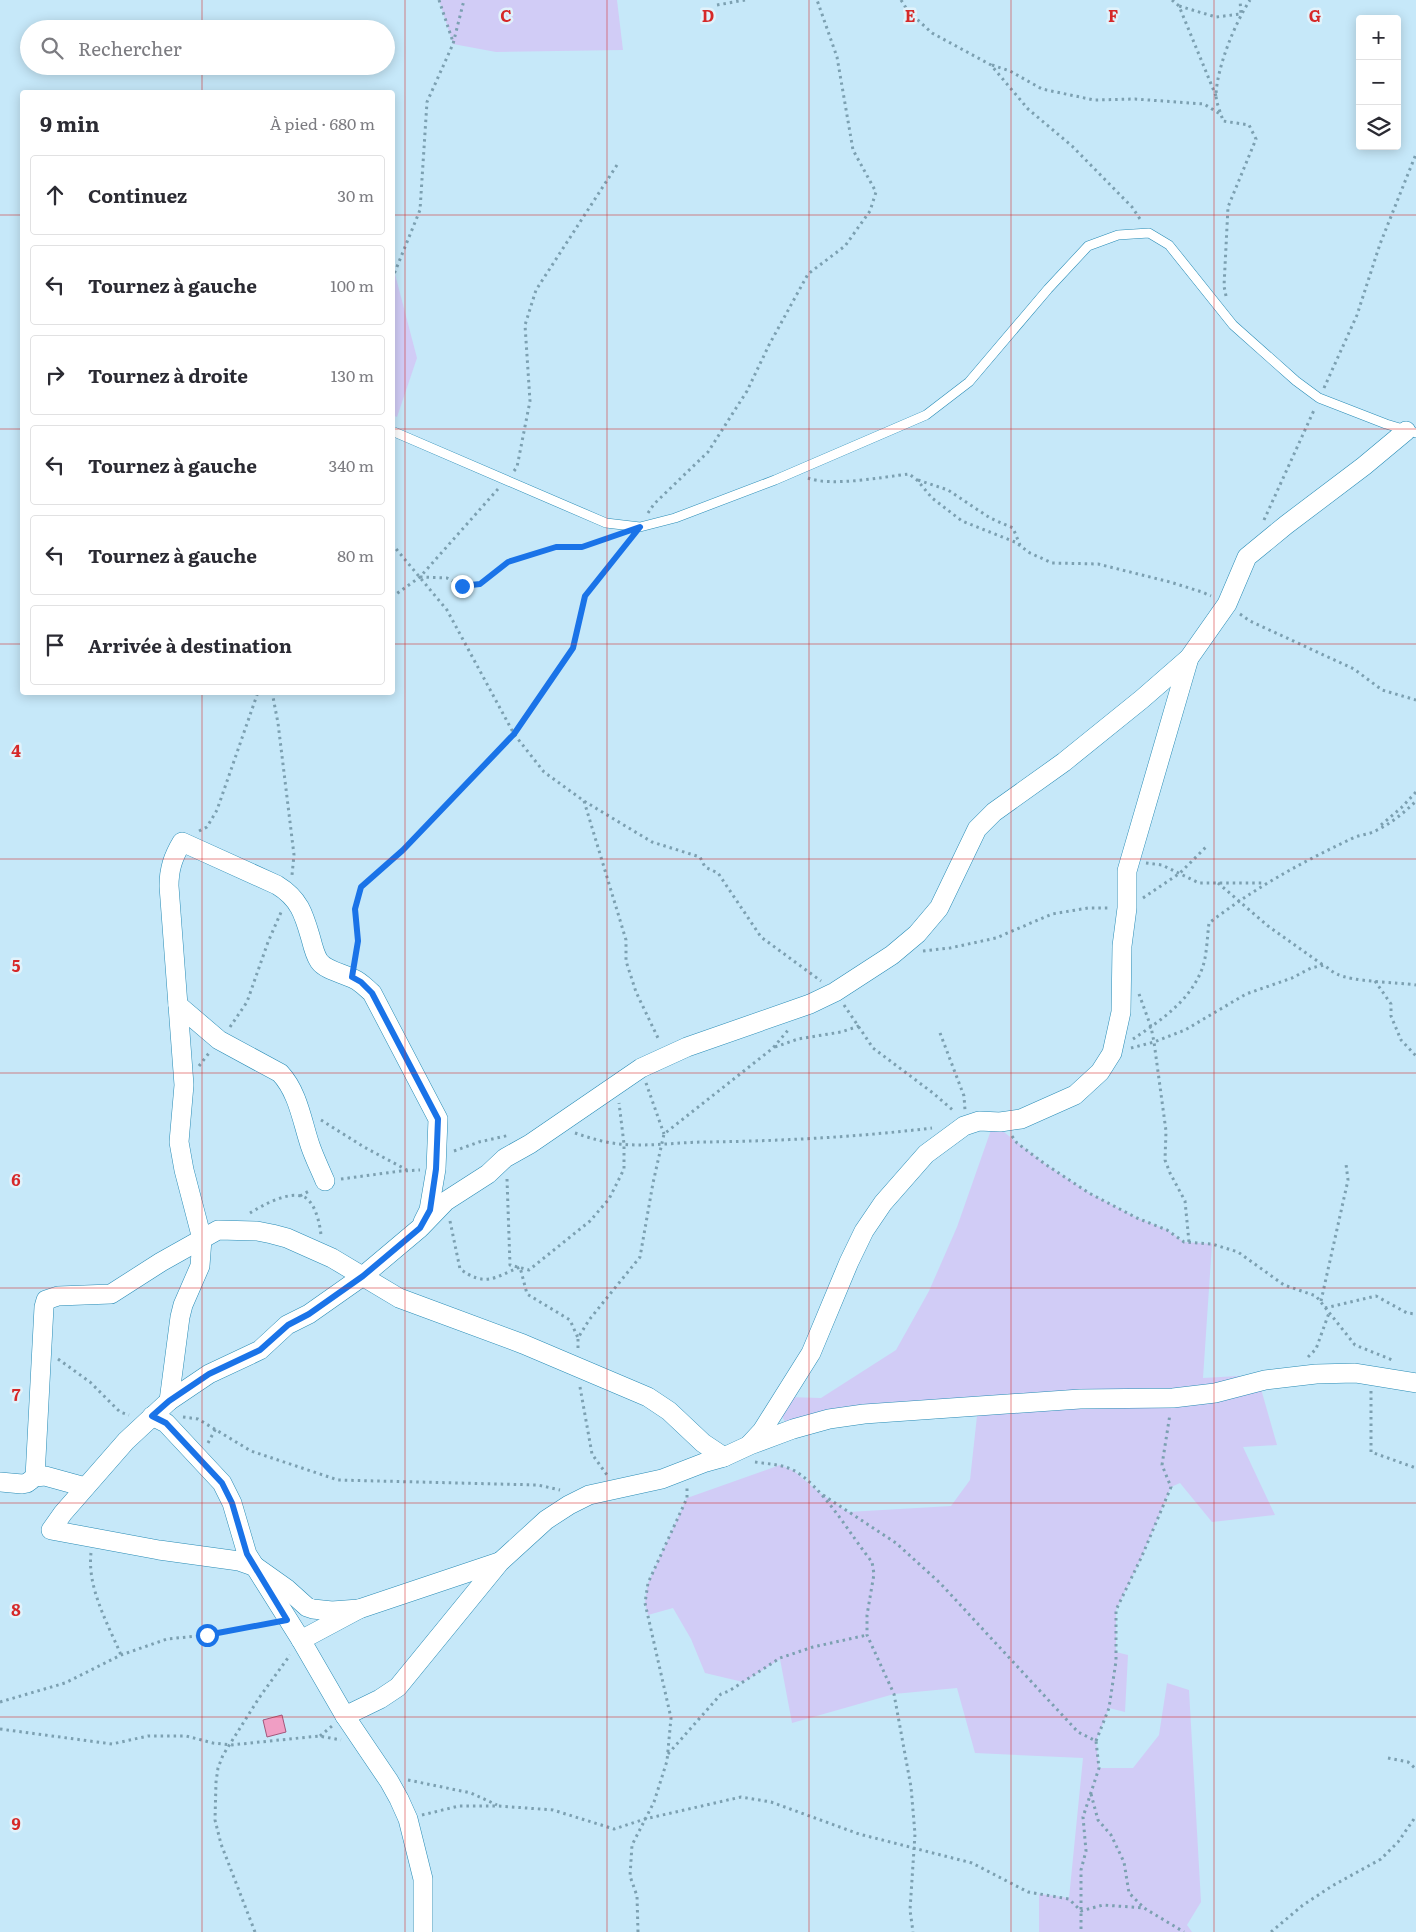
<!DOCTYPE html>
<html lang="fr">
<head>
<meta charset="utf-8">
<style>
  :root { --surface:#fff; --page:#f2f2f3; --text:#2b2b33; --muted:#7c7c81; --line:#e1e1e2 }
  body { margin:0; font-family:Literata,serif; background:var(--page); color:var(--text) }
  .controls { position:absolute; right:15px; top:15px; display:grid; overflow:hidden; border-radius:5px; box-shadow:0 2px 12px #0003 }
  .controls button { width:45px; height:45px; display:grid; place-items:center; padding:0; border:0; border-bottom:1px solid var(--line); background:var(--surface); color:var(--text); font:25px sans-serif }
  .stop { position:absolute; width:15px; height:15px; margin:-11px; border:4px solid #1a73e8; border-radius:50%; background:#fff }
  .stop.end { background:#1a73e8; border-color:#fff; box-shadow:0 1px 5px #0008 }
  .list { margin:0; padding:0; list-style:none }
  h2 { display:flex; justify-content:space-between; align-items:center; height:65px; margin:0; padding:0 20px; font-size:21px }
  h2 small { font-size:16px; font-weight:400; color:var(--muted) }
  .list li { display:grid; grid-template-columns:32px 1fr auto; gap:15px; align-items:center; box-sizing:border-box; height:80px; margin:0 10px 10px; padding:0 10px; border:1px solid var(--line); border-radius:5px }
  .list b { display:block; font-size:19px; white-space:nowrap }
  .list em { font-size:16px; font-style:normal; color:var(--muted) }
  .icon { flex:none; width:28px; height:28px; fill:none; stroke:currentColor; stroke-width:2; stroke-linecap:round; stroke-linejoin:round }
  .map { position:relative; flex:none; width:1416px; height:1932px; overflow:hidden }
  .search { position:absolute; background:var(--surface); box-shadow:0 2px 12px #0003; left:20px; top:20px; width:375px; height:55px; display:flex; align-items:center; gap:12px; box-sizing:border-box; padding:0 18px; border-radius:28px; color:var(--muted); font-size:19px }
  .panel { position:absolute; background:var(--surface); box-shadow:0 2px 12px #0003; left:20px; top:90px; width:375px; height:605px; border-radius:5px }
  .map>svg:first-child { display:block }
  .green { fill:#d1ccf6 }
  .building { fill:#f09ec4; stroke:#a2577b }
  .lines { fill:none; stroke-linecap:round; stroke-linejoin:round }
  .lane-casing { stroke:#278bb5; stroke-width:10 }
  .street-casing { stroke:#278bb5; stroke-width:20 }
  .path { stroke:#7ca0b1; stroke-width:3; stroke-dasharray:2.5 4; stroke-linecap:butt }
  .lane { stroke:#fff; stroke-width:9 }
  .street { stroke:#fff; stroke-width:19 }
  .route { stroke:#1a73e8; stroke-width:6 }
  .grid { fill:none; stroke:#d62828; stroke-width:1; stroke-opacity:0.55 }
  .grid-label { font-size:16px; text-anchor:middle; font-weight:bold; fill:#d62828; stroke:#e1f2fb; stroke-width:5; stroke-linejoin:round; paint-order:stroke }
</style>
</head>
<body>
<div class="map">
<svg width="1416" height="1932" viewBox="0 0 1416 1932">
  <rect width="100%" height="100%" fill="#c6e8f9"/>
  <g class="green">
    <path d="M439 0H617L623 50 496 52 453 44Z"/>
    <path d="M392 273 395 274 417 358 397 417 392 415Z"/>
    <path d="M1000 1129 1045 1164 1089 1193 1137 1218 1167 1230 1184 1242 1212 1244 1203 1378 1257 1375 1277 1445 1243 1447 1275 1515 1212 1522 1180 1483 1171 1487 1142 1556 1116 1610V1652L1128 1655 1125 1712 1109 1708 1096 1741 1099 1768H1133L1159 1735 1167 1683 1189 1690 1201 1902 1187 1925 1192 1932H1039V1894L1069 1898 1083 1758 975 1753 957 1688 894 1694 792 1723 780 1659 743 1682 705 1673 691 1639 673 1608 648 1615 645 1603 648 1583 687 1498 780 1465 794 1471 821 1494 848 1512 951 1506 970 1480 977 1416 846 1424 794 1436 778 1410 787 1397 821 1398 896 1350 929 1291 957 1227 991 1130Z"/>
  </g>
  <path class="building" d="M282 1715 286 1732 267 1737 263 1720Z"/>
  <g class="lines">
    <g class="lane-casing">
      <path id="lane" d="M392 431 606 523 640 527 675 518 775 480 926 415 969 382 1048 289 1088 246 1118 235 1149 233 1169 245 1233 325 1296 381 1319 398 1386 424 1416 433"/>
    </g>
    <g class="street-casing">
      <g id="street">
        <path d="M178 1005 219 1040 280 1073C298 1092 302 1121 310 1145 314 1157 320 1169 325 1181"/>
        <path d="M169 1401 180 1317 183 1305 200 1266 202 1239 184 1170 179 1142 184 1085 169 886C169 869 173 857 182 842L277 885C300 899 304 915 311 939 313 947 315 955 319 961 326 971 343 973 354 979 361 982 366 988 372 993L438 1119 436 1169 429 1210 423 1222"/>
        <path d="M152 1416 166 1423 222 1483 232 1503 247 1554 301 1640 345 1716"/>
        <path d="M750 1444 762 1431 811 1353 849 1262 864 1231 883 1203 926 1154 964 1126 979 1121 1000 1122 1021 1119 1075 1095 1100 1072 1112 1053 1121 1012 1122 946 1127 908V871L1189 658 1227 604 1247 557 1286 525 1364 466 1406 431"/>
        <path d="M35 1477 44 1307 46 1300 58 1296 111 1294 161 1262 218 1230 257 1231 272 1234 287 1238 332 1258 399 1298 523 1344 648 1397 669 1411 703 1443 724 1457"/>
        <path d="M0 1482 22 1484 27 1483 35 1477 45 1476 85 1487"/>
        <path d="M359 1609 332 1611 313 1609 307 1607 287 1589 256 1567 239 1561 159 1550 51 1530 63 1513 126 1441 169 1401 209 1374 260 1350 287 1325 309 1314 363 1276 420 1228 446 1201 488 1174 505 1158 530 1144 641 1068 687 1047 810 1004 835 992 892 955 917 934 939 908 977 829 994 812 1064 762 1142 699 1189 658"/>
        <path d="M301 1640 359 1609 499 1562"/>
        <path d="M423 1932V1879L408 1819 399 1799 389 1781 345 1716 380 1699 398 1687 500 1562 546 1520 569 1505 589 1495 662 1479 706 1462 724 1457 750 1445 793 1429 829 1419 864 1414 1080 1399 1173 1398 1215 1393 1265 1380 1316 1374 1355 1373 1416 1383"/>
      </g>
    </g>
    <g class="path">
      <path d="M439 0 453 42"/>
      <path d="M901 0 908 11 932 33 991 65 1028 109 1072 146 1132 207 1142 222"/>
      <path d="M1172 0 1179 6"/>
      <path d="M717 5 745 0"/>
      <path d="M992 65 1010 71 1042 89 1094 100 1135 99 1204 104 1220 114"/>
      <path d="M1216 96 1179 6 1216 17 1241 14 1240 0"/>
      <path d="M392 279 420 210 427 102 453 44 464 0"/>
      <path d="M1226 296 1224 286 1228 207 1256 139 1249 125 1223 121C1221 113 1216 103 1216 95 1217 67 1235 23 1250 0"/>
      <path d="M1324 388 1357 315 1380 244 1416 154"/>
      <path d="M514 471 517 467 530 401 525 325 536 290 617 165"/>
      <path d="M808 478C832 487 882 477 909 474L917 480 932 498 962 521 1015 542 1030 553 1052 563 1098 564 1170 582 1202 592 1211 596"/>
      <path d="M918 480 948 490 990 518 1013 528 1020 545"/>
      <path d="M648 513 654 504 708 452 747 391 769 345 808 274 845 246 870 211 876 192 853 150 837 57 817 0"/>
      <path d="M1264 520 1315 408"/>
      <path d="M392 544 447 610 514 734 544 772 584 801 652 842 700 857 705 867 718 873 761 937 821 981"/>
      <path d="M420 577 447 578 462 586 480 584 508 562 556 547H582L613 536"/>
      <path d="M392 597 420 577 498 489"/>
      <path d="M1240 614 1250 621 1354 669 1382 690 1416 700"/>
      <path d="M272 692 278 723 294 855 292 875"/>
      <path d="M584 801 626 940V961L636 992 658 1038 656 1041"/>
      <path d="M1381 825 1401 808 1416 792"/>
      <path d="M199 831 207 827 217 810 258 692"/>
      <path d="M1146 863 1162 865 1199 883H1263"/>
      <path d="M1218 883 1268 926 1323 965"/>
      <path d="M1143 898 1180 873 1207 846"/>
      <path d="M923 951 950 948 996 938 1052 914 1088 908H1110"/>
      <path d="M354 962 358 941 355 909 361 887 403 850 514 734 573 648 585 596 631 538"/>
      <path d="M1375 981 1391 1004V1016L1401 1040 1416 1056"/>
      <path d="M1139 994 1151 1027 1154 1042 1166 1131 1165 1160 1170 1173 1185 1201 1189 1242"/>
      <path d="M844 1005 873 1048 933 1093 955 1112"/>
      <path d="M230 1027 247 1002 268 942 282 910"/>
      <path d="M940 1033 964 1096 965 1110"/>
      <path d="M1133 1039C1160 1021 1190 1001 1202 969 1207 956 1207 938 1209 923 1253 889 1300 863 1351 839 1358 835 1366 835 1373 832 1389 825 1404 813 1416 801"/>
      <path d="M775 1047 798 1039 841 1032 859 1026"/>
      <path d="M1131 1048 1154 1042 1185 1030 1246 994 1292 978 1311 968 1324 965C1328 968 1332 972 1337 974 1352 982 1396 982 1416 985"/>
      <path d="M199 1066 209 1053"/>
      <path d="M646 1083 664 1134"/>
      <path d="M321 1120 364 1147 407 1170"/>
      <path d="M575 1133C587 1137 599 1141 612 1143 643 1148 675 1142 707 1142 782 1141 857 1137 932 1128"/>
      <path d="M1012 1136 1017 1143 1045 1164 1089 1193 1137 1218 1167 1230 1184 1242 1212 1244 1238 1252 1284 1285 1316 1296 1355 1345 1395 1361"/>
      <path d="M454 1151 479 1142 510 1135"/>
      <path d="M341 1179 401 1171 420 1170"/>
      <path d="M507 1179 510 1265 529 1270 590 1221 609 1199 624 1169V1144L619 1103"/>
      <path d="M300 1196 311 1190"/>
      <path d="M250 1213C263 1205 291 1189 306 1198 316 1205 320 1225 321 1235"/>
      <path d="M450 1221 460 1269C485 1287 494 1278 520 1267L527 1294 570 1320 578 1338"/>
      <path d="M1321 1301 1348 1180 1346 1164"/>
      <path d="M1325 1308 1376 1296 1407 1313 1416 1314"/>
      <path d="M578 1348V1338L589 1320 640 1257 653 1183 664 1134 773 1048 789 1029"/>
      <path d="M1308 1357 1316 1349 1329 1313"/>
      <path d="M58 1359 90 1382 120 1412 129 1415"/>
      <path d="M580 1387 592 1454 607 1475"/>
      <path d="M1371 1391V1452L1416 1468"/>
      <path d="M183 1417 198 1419 251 1451 338 1480 538 1485 560 1490"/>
      <path d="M208 1443 216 1428"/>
      <path d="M755 1462C768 1464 781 1464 793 1470 822 1485 851 1536 872 1562L874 1574 867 1615V1635L894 1694 911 1787 915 1834 910 1910 913 1932"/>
      <path d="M823 1495 896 1543 940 1583 1078 1732 1096 1741 1099 1768 1083 1817 1086 1851 1081 1870V1932"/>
      <path d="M91 1553C87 1588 108 1624 121 1655"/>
      <path d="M0 1702 65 1683 121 1655 167 1639 207 1635 271 1623"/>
      <path d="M0 1729 112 1744 148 1736H186L213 1743 231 1745 319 1736 341 1740"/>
      <path d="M320 1736 332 1726"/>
      <path d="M1096 1741 1109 1708 1116 1661V1610L1142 1556 1171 1487 1162 1465 1170 1414"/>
      <path d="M668 1754 721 1694 729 1691 780 1658 813 1647 867 1635"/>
      <path d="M1388 1758 1408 1762 1416 1769"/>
      <path d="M408 1780 471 1793 497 1805"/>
      <path d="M1091 1794 1098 1820 1111 1835 1124 1862 1129 1893 1144 1908"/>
      <path d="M422 1815 459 1806H499L553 1810 614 1829 645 1819 741 1797 771 1802 859 1834 972 1863 1028 1892 1069 1899 1081 1911 1103 1905 1144 1908 1184 1932"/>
      <path d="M255 1932 221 1844 215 1820 216 1782 218 1768 223 1755 259 1698 290 1655"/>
      <path d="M638 1932 637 1896 630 1876 632 1845 654 1802 667 1761 671 1718 645 1603 648 1583 687 1498V1487"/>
      <path d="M1271 1932 1303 1905 1332 1886 1381 1859 1398 1842 1416 1816"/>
    </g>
    <use href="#lane" class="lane"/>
    <use href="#street" class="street"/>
  </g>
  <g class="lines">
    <path class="route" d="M207 1635 287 1620 247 1554 232 1503 222 1483 166 1423 152 1416 169 1401 209 1374 260 1350 288 1325 309 1314 363 1276 420 1228 430 1210 436 1169 438 1119 372 993 361 982 352 977 358 941 355 909 361 887 403 850 514 734 573 648 585 596 640 527 582 547H556L508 562 480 584 462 586"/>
  </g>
  <path class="grid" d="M202 0V29M405 0V1932M607 0V1932M809 0V1932M1011 0V1932M1214 0V1932M202 66V92M0 215H22M392 215H1416M0 429H22M392 429H1416M0 644H22M392 644H1416M202 692V1932M0 859H1416M0 1073H1416M0 1288H1416M0 1503H1416M0 1717H1416"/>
  <g class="grid-label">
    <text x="506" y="22">C</text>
    <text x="708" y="22">D</text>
    <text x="910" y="22">E</text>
    <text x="1113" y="22">F</text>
    <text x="1315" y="22">G</text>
    <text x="16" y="757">4</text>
    <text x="16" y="972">5</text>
    <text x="16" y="1186">6</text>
    <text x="16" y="1401">7</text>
    <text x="16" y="1616">8</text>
    <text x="16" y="1830">9</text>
  </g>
</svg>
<div class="controls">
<button>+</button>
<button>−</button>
<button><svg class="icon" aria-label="layers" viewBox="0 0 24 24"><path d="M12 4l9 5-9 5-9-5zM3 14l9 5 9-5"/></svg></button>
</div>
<div class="stop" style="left:207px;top:1635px"></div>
<div class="stop end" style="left:462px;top:586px"></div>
<div class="search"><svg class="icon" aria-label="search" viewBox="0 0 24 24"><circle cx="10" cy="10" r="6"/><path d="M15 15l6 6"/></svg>Rechercher</div>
<section class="panel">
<h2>9 min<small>À pied · 680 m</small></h2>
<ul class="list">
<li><svg class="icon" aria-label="ahead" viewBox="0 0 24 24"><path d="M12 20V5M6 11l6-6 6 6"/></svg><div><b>Continuez</b></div><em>30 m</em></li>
<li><svg class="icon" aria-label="left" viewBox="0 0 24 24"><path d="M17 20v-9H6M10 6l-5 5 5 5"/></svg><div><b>Tournez à gauche</b></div><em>100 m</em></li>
<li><svg class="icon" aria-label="right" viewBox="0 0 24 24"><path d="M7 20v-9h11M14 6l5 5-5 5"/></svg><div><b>Tournez à droite</b></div><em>130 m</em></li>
<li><svg class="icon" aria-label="left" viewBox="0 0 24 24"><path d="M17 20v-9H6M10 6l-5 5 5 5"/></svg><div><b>Tournez à gauche</b></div><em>340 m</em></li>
<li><svg class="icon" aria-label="left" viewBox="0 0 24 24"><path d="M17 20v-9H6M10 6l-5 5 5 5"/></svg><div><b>Tournez à gauche</b></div><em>80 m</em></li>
<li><svg class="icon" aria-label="arrive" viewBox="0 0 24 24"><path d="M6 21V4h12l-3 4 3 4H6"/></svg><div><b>Arrivée à destination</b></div></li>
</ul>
</section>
</div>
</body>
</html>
